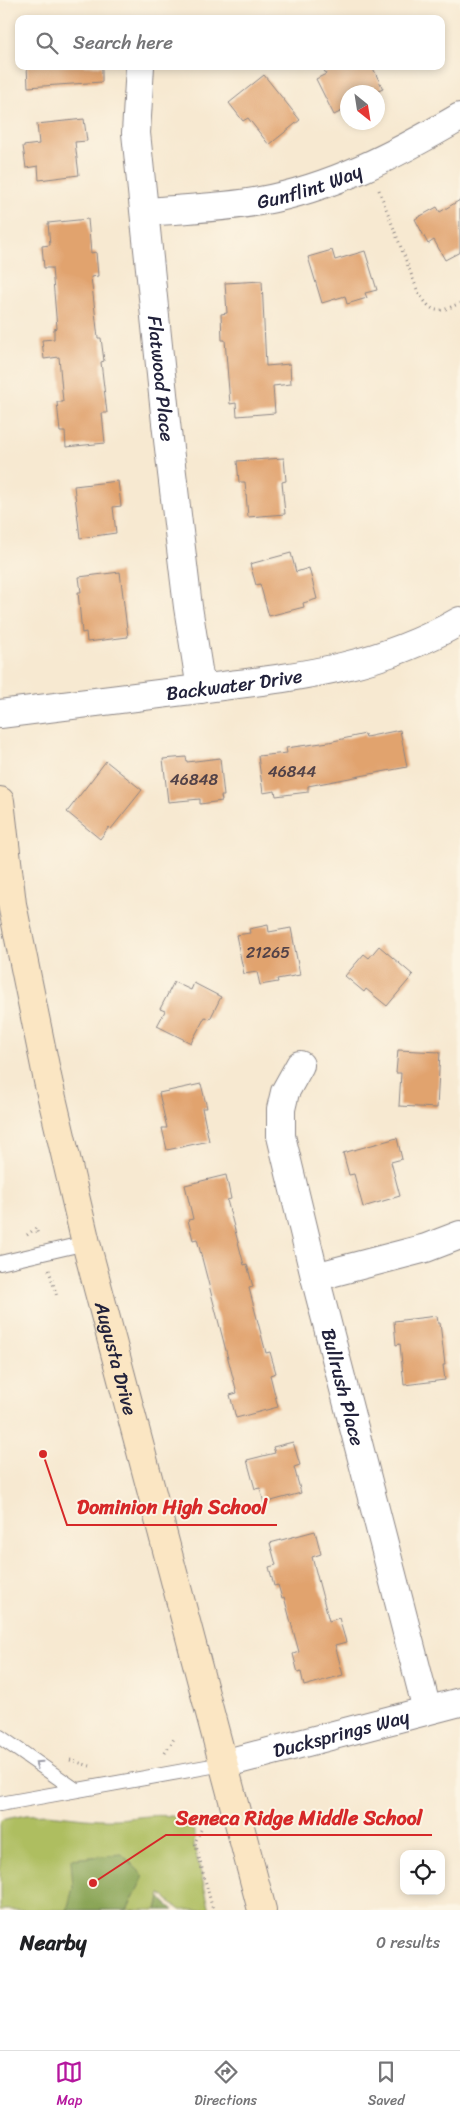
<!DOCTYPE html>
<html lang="en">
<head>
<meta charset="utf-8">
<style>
  :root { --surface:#fff; --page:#f2f2f2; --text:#202124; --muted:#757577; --line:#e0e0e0; --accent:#b5179e }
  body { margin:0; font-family:Sriracha,sans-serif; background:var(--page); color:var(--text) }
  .controls { position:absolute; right:15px; bottom:15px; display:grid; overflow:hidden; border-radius:10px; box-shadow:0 2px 8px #0003 }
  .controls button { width:45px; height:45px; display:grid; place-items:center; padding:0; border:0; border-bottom:1px solid var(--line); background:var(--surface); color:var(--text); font:25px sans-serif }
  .compass { position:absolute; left:340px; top:85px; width:45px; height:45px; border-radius:50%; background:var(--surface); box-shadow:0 2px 8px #0003; rotate:150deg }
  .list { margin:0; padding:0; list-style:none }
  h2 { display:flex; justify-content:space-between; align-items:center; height:65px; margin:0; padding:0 20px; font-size:21px }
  h2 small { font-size:16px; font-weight:400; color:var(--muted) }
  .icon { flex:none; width:28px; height:28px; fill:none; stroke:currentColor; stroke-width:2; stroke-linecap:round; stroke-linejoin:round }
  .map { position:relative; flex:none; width:460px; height:1910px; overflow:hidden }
  .search { position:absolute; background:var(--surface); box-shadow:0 2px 8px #0003; left:15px; right:15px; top:15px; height:55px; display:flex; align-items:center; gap:12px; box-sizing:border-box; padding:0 18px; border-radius:10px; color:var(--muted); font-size:19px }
  .sheet { height:140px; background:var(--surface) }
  nav { display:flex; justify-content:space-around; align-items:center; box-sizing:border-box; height:70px; border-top:1px solid var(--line); background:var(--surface); font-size:14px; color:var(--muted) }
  nav a { display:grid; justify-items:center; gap:2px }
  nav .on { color:var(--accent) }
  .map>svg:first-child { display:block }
  .green { fill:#aebe61; stroke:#68704e }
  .forest { fill:#8aa557; stroke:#566449 }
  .building { fill:#e1a36e }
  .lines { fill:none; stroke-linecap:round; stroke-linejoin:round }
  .lane-casing { stroke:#8c8686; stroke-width:16 }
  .street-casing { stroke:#8c8686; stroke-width:30 }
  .secondary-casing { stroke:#8c8686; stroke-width:30 }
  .path { stroke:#8c8686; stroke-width:3; stroke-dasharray:1 4; stroke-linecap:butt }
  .lane { stroke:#fff; stroke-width:14 }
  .street { stroke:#fff; stroke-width:28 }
  .secondary { stroke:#fbe6c3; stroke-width:28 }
  .oneway { stroke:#9c9ca7 }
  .labels { text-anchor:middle; stroke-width:4; stroke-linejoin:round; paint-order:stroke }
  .number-label { font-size:16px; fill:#524248 }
  .street-label { font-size:19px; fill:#22223b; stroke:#fcf5e5 }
  .leader { fill:none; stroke:#d62828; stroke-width:2 }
  .callout-dot { fill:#d62828; stroke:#fcf5e5; stroke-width:2 }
  .callout-label { font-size:20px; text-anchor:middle; font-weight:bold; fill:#d62828; stroke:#fcf5e5; stroke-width:4; stroke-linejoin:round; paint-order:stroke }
</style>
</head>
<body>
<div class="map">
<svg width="460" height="1910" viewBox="0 0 460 1910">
  <rect width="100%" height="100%" fill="#fcf5e5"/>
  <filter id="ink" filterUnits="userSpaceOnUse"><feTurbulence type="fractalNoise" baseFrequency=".02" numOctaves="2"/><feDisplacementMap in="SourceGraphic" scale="10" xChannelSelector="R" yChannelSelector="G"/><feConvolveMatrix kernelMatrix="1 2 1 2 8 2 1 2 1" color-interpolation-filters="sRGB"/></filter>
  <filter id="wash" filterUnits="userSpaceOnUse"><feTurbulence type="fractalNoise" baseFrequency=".0096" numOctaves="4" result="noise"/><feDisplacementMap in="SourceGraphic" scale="20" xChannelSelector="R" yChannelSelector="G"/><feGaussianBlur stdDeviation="1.12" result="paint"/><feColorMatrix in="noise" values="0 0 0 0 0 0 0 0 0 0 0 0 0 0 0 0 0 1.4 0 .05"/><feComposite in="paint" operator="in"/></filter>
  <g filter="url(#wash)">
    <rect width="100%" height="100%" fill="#f7e9d1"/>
    <path class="green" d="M47 1814C70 1816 93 1820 116 1819 139 1818 159 1812 181 1818V1823L195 1831 194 1846 210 1910H180L161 1894 157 1910H0V1820L26 1815Z"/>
    <g class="forest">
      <path d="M122 1854 144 1876 127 1910H67L73 1888 71 1859Z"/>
      <path d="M160 1898 174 1910H157Z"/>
    </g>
    <g id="blocks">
      <g class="building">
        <path d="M27 66H102V82L28 87Z"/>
        <path d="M322 66H372L383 89 376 92H348V108L334 115 316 79 326 74Z"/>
        <path d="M264 75 300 120 269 145 248 118 243 121 229 103Z"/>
        <path d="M84 119 87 141 75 142 79 175 39 180 38 166 26 168 23 146 39 144 37 124Z"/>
        <path d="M460 200V252L445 260 434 240 428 244 415 219 437 207 440 212Z"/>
        <path d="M88 219 91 253 96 252 98 276 91 277 98 338H101L104 361 101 362 107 413H102L105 443 66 447 65 432H60L57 402H63L59 357 44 359 42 340 54 339V329L57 328 52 268H44L42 246 50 245 48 223Z"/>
        <path d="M332 250 335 260 365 251 377 290 365 293 367 298 347 304 345 296 322 303 308 257Z"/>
        <path d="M262 281 266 366 290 364 291 384 273 386 275 413 237 416 236 403 230 404 225 340H222L221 314 227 313 225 283Z"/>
        <path d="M284 458 286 481 282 482 285 514 248 517 245 482H239L237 461Z"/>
        <path d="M118 481 121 506 113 507 116 533 80 538 74 486Z"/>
        <path d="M291 553 296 572 309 568 317 599 303 603 304 607 269 616 260 584 256 585 250 564Z"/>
        <path d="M120 572 128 637 87 642 86 632 82 633 78 592H81L79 577Z"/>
        <path d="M400 730 407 767 308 786V792L276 796 275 791 263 793 258 756 287 753 286 748 329 742 365 734 366 737Z"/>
        <path d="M186 757 187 762 220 758 224 796H221L222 801 200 804V799L168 802 163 759Z"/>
        <path d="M106 761 142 790 111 829 109 827 100 839 67 812Z"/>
        <path d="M268 925 269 932 291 928 300 975 277 979 278 982 260 985 257 972 244 974 236 935 250 933 249 929Z"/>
        <path d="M379 946 413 975 387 1006 366 989 364 992 345 976 364 954 369 958Z"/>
        <path d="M174 982 191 990 194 983 221 997 210 1019 205 1017 191 1043 157 1026 165 1011 160 1009Z"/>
        <path d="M398 1050 440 1052 437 1108 399 1106 401 1073H396Z"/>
        <path d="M201 1084 207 1108H202L209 1141 167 1150 162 1128H167L159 1093Z"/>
        <path d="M397 1138 402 1159 391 1162 400 1196 363 1207 354 1174 349 1175 343 1153Z"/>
        <path d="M226 1175 231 1199 227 1200 244 1265 247 1264 253 1287 249 1288 266 1353 270 1352 276 1373 270 1375 278 1407 236 1418 230 1395 237 1393 197 1239 193 1240 188 1220 193 1219 185 1185Z"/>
        <path d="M437 1316 438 1323H440L445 1365H443L445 1380 404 1385 400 1344 396 1345 394 1321Z"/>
        <path d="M293 1442 300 1465 294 1467 301 1493 264 1503 260 1488 255 1489 247 1460 275 1453 273 1447Z"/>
        <path d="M315 1531 321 1554 312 1557 329 1621 339 1618 346 1642 335 1645 343 1675 304 1686 301 1672 298 1673 293 1654 299 1652 284 1597 282 1598 278 1585 274 1586 269 1567 276 1565 270 1543Z"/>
      </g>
    </g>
  </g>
  <g filter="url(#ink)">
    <use href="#blocks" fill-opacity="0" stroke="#8c8686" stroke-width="1"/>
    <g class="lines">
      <g class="lane-casing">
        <g id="lane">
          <path d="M0 1263 86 1243"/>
          <path d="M0 1737 76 1790"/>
          <path d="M0 1804 223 1764"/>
        </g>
      </g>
      <g class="street-casing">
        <g id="street">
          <path id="s1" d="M140 66 136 133 166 423 188 607 201 689"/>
          <path id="s2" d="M146 212C184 209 222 208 260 201 332 188 397 154 460 117"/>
          <path id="s3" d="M0 714C66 706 133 697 199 689 294 677 375 670 460 621"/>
          <path id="s4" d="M300 1065 285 1092 281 1109V1136L315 1277 427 1710"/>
          <path d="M315 1277 426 1248 460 1235"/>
          <path id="s5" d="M223 1764 460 1702"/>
        </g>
      </g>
      <g class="secondary-casing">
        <g id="secondary">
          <path id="s6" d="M0 801 12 904 48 1081 86 1243 262 1910"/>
        </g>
      </g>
      <g class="path">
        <path d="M379 190 418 292C433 314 436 314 460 303"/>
        <path d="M27 1235 36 1228 38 1235"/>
        <path d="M49 1270 57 1297"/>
        <path d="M165 1753 175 1737"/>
        <path d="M70 1760 90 1766"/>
        <path d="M201 1830 195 1842 213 1910"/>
      </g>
      <use href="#lane" class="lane"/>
      <use href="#street" class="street"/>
      <use href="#secondary" class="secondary"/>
    </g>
    <defs><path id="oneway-chevron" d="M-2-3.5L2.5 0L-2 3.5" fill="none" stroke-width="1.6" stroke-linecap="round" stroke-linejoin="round" transform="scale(1.25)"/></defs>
    <use class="oneway" href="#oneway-chevron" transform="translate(38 1764) rotate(-145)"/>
  </g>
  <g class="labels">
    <g class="number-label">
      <text x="292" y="777">46844</text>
      <text x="194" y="785">46848</text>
      <text x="268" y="958">21265</text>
    </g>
    <g class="street-label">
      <text dy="7" stroke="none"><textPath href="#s2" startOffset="166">Gunflint Way</textPath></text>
      <text dy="7" stroke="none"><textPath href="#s1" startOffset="314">Flatwood Place</textPath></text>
      <text dy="7" stroke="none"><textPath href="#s3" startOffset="236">Backwater Drive</textPath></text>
      <text dy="7" stroke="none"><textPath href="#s6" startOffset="570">Augusta Drive</textPath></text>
      <text dy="7" stroke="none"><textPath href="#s4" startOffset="334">Bullrush Place</textPath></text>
      <text dy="7" stroke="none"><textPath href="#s5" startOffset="122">Ducksprings Way</textPath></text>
    </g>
  </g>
  <path class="leader" d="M43 1454L67 1525H277M93 1883L166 1835H432"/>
  <g class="callout-dot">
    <circle cx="43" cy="1454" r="5"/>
    <circle cx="93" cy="1883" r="5"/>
  </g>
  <g class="callout-label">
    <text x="172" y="1514">Dominion High School</text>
    <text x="299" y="1825">Seneca Ridge Middle School</text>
  </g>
</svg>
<div class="controls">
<button><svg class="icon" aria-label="locate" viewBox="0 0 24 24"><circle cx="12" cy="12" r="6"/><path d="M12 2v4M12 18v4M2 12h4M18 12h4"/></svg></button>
</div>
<svg class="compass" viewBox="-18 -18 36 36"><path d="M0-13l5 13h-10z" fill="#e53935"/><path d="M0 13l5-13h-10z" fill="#757577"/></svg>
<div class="search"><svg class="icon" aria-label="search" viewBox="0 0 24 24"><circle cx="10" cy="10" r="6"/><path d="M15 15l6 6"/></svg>Search here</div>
</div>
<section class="sheet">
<h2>Nearby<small>0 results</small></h2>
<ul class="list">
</ul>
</section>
<nav>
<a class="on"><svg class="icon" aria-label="map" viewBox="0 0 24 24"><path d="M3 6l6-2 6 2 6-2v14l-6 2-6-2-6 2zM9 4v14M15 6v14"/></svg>Map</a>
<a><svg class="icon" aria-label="directions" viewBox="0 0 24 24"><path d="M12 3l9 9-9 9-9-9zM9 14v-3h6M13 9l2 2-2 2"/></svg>Directions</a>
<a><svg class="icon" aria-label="saved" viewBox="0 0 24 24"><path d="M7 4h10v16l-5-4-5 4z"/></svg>Saved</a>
</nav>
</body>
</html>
